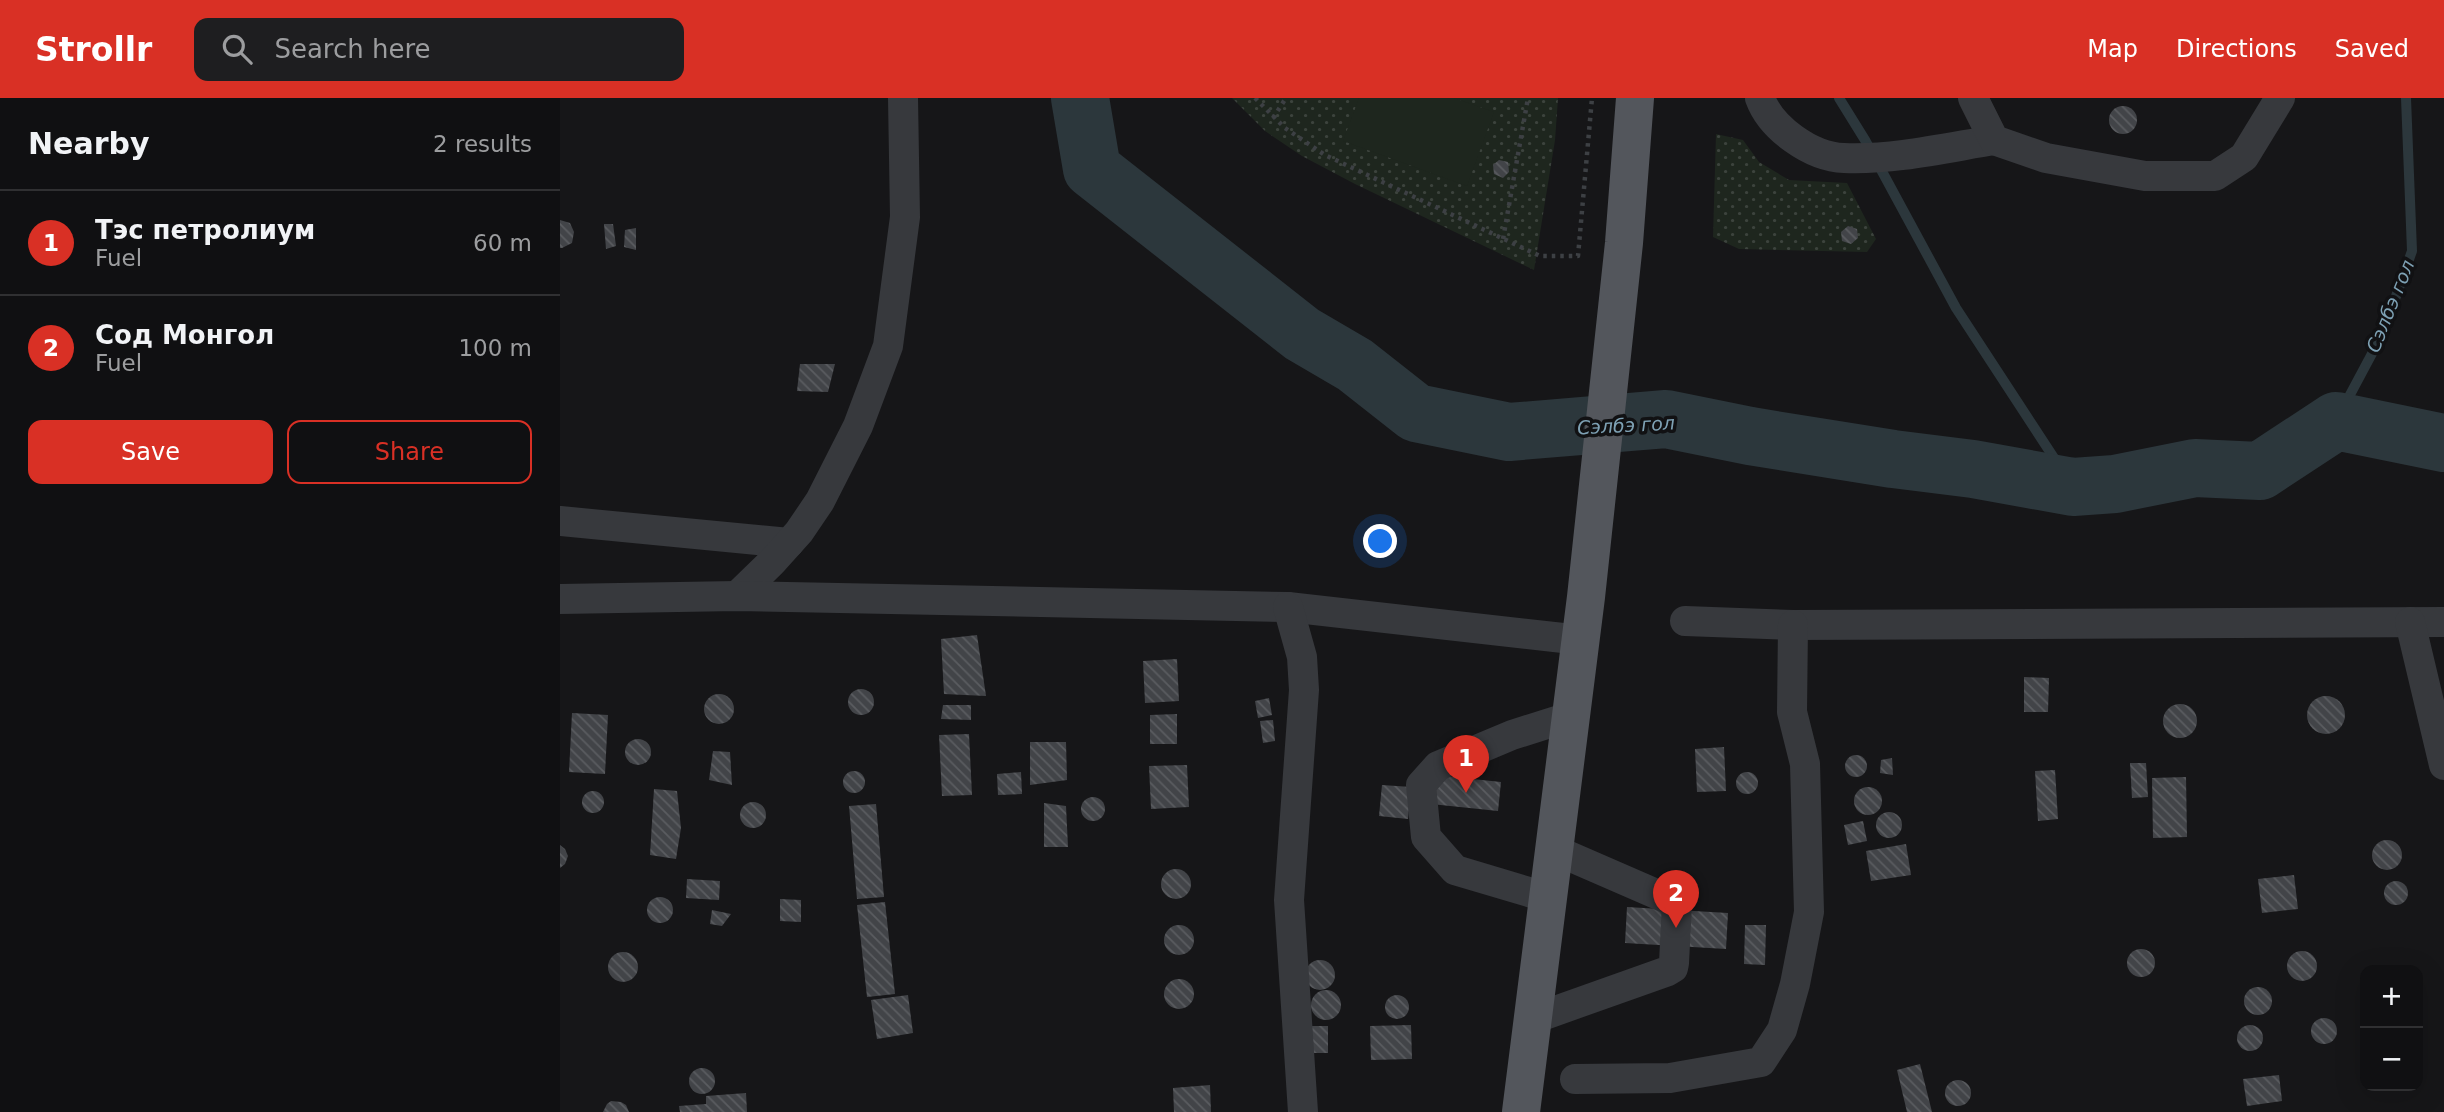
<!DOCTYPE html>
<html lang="en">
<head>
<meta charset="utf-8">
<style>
  :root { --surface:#101012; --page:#1e1e20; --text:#f1f3f6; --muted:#9c9d9f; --line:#303032; --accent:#d93025 }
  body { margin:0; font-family:"DejaVu Sans",sans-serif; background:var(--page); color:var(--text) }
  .controls { position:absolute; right:21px; bottom:21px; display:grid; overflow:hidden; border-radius:14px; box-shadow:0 7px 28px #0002 }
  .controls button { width:63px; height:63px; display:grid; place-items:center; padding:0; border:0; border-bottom:2px solid var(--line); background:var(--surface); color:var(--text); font:35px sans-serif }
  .you { position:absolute; left:821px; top:444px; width:24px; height:24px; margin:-18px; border:5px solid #fff; border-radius:50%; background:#1a73e8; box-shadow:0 0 0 10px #1a73e833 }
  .badge { display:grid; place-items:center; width:46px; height:46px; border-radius:50%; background:var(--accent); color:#fff; font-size:23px; font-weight:700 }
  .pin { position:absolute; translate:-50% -58px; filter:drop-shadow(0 2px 4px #0008) }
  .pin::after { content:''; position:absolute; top:37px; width:24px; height:21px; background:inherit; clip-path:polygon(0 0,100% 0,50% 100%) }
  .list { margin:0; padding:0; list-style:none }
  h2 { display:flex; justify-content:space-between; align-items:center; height:91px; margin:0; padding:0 28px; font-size:30px }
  h2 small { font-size:23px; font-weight:400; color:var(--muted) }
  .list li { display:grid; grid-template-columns:46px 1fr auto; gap:21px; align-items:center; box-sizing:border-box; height:105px; padding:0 28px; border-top:2px solid var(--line) }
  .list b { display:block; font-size:26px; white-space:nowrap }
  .list p { margin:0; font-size:23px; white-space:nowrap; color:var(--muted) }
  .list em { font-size:23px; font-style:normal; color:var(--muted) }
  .actions { display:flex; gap:14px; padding:21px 28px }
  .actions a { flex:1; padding:16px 0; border:2px solid var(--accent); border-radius:14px; text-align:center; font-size:24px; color:var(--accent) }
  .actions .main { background:var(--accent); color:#fff }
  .icon { flex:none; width:38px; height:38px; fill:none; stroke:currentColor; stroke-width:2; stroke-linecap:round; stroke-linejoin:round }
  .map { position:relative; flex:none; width:1884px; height:1014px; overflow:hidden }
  header { display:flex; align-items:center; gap:42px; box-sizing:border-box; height:98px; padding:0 35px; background:var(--accent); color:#fff }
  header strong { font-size:33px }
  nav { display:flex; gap:38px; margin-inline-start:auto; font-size:24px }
  .search { width:490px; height:63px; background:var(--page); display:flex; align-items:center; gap:18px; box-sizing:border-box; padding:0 24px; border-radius:14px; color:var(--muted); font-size:26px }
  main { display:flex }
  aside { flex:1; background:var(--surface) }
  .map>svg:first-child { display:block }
  .park { fill:url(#park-dots) }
  .pitch { fill:#1e261e }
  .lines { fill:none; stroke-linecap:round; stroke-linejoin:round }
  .stream { stroke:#2c373c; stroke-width:10 }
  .river { stroke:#2c373c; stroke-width:58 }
  .building { fill:url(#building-back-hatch) }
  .path { stroke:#3d4044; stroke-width:4.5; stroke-dasharray:3.5 5; stroke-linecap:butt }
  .minor { stroke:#37393d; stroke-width:30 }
  .major { stroke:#53565c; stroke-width:38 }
  .labels { text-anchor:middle; stroke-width:7; stroke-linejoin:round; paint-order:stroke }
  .water-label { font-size:19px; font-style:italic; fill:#7ea1b4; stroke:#111113 }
</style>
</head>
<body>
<header>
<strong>Strollr</strong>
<div class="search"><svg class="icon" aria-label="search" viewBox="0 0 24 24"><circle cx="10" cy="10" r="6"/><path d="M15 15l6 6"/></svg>Search here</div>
<nav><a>Map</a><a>Directions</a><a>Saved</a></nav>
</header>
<main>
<aside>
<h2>Nearby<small>2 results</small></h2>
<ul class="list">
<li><span class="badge">1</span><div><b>Тэс петролиум</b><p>Fuel</p></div><em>60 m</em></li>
<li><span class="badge">2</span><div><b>Сод Монгол</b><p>Fuel</p></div><em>100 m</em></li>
</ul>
<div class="actions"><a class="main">Save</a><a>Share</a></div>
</aside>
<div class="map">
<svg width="1884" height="1014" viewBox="0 0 1884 1014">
  <defs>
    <pattern id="park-dots" width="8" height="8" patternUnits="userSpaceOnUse" patternTransform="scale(1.75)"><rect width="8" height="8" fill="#1e261e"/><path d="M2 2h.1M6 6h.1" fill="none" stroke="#3c433d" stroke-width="1.8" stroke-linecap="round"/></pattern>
    <pattern id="building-back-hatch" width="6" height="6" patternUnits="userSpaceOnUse" patternTransform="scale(1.75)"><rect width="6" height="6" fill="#424448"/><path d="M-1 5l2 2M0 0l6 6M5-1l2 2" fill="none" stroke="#5a5c60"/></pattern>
  </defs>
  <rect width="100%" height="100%" fill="#161618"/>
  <g class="park">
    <path d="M672 0H998L995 42 974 172 795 86 742 58 705 33Z"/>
    <path d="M1156 36 1183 42 1199 64 1229 82 1287 85 1316 141 1307 154 1179 151 1153 139Z"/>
  </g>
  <path class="pitch" d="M799 0H894L934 14 907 88 783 43Z"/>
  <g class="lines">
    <g class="stream">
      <path d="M1279 0 1305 42 1396 210 1513 389"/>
      <path d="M1776 323 1823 235 1852 153 1846 0"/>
    </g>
    <path class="river" d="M520 0 532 71 742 236 795 267 856 315 949 334 1106 321 1190 338 1333 361 1413 371 1513 389 1555 386 1635 370 1700 373 1776 323 1884 345"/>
  </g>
  <g class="building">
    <circle cx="1563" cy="22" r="14"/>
    <path d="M939 62 948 64 949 74 943 80 934 76 933 67Z"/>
    <path d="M0 122 10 125 14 134 12 145 2 150H0Z"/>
    <path d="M44 126H53L56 148 46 151Z"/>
    <path d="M1288 128 1297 131 1298 140 1291 146 1282 143 1281 134Z"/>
    <path d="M76 130V152L64 149 65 132Z"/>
    <path d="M240 266H275L268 294 237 293Z"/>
    <path d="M417 537 426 598 384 596 381 541Z"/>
    <path d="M617 561 619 603 585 605 583 563Z"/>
    <path d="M1464 579 1489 580 1488 614H1464Z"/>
    <circle cx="301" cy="604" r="13"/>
    <circle cx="159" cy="611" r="15"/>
    <circle cx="1766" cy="617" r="19"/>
    <path d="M709 600 712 617 698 620 695 603Z"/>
    <circle cx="1620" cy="623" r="17"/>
    <path d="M383 607H411V622L381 621Z"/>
    <path d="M12 615 48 617 45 676 9 674Z"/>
    <path d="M617 616V646H590V617Z"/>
    <path d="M713 622 715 643 703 645 700 623Z"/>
    <path d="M409 636 412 697 382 698 379 637Z"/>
    <circle cx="78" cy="654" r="13"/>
    <path d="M470 644H506L507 682 470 687Z"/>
    <path d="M1164 649 1166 693 1137 694 1135 651Z"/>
    <path d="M153 653 170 654 172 687 149 682Z"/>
    <circle cx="1296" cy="668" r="11"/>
    <path d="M1332 660 1333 677 1320 675 1321 662Z"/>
    <path d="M1570 665H1586L1588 699 1572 700Z"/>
    <path d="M627 667 629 709 591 711 589 668Z"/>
    <path d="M1495 672 1498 721 1478 723 1475 673Z"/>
    <circle cx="294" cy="684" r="11"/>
    <circle cx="1187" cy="685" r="11"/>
    <path d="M461 674 462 696 438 697 437 676Z"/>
    <path d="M875 677 941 684 938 713 871 706Z"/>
    <path d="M1626 679 1627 739 1593 740 1592 680Z"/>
    <path d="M822 687 851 689 848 721 819 718Z"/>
    <circle cx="1308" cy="703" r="14"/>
    <path d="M94 691 117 693 121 730 116 761 90 757Z"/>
    <circle cx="33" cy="704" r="11"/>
    <circle cx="533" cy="711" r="12"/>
    <circle cx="193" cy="717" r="13"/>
    <path d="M484 705 506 708 508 749H484Z"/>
    <path d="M316 706 324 799 297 801 289 708Z"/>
    <circle cx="1329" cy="727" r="13"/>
    <path d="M1303 723 1307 743 1288 747 1284 727Z"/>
    <circle cx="1827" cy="757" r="15"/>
    <path d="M1346 746 1351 777 1311 783 1306 753Z"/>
    <path d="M0 747 5 751 8 758 5 766 0 770Z"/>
    <circle cx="616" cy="786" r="15"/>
    <path d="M1734 777 1738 811 1702 815 1698 781Z"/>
    <path d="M127 781 160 783 159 802 126 800Z"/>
    <circle cx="1836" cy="795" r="12"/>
    <circle cx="100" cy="812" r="13"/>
    <path d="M220 801 241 802V824L220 823Z"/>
    <path d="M325 804 335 896 307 899 297 807Z"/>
    <path d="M1067 809 1168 815 1166 851 1065 845Z"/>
    <path d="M152 812 171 816 162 828 150 826Z"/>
    <circle cx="619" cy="842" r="15"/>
    <path d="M1185 827H1206L1205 867 1184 866Z"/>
    <circle cx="1581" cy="865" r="14"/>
    <circle cx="1742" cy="868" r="15"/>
    <circle cx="63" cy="869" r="15"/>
    <circle cx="760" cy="877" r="15"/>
    <circle cx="619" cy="896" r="15"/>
    <circle cx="1698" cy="903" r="14"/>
    <circle cx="766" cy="907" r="15"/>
    <circle cx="837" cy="909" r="12"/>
    <path d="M348 897 353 935 317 941 311 902Z"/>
    <circle cx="1764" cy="933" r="13"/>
    <circle cx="1690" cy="940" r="13"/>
    <path d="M851 927 852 961 811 962 810 928Z"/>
    <rect x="750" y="928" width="18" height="27"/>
    <path d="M1360 966 1372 1014H1347L1337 972Z"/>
    <circle cx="142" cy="983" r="13"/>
    <path d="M1719 977 1722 1003 1687 1008 1683 981Z"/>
    <circle cx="1398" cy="995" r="13"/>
    <path d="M650 987 651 1014H614L613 990Z"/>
    <path d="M186 995 187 1014H120L119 1008 146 1006V998Z"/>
    <path d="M51 1003 61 1004 66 1007 69 1014H43L47 1006Z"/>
  </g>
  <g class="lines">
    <g class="path">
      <path d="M695 0 725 30 765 57 980 158H1018L1032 0"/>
      <path d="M713 20 726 0"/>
      <path d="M943 141 968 0"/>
    </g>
    <g class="minor">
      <path d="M1200 0C1211 30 1251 59 1284 60 1334 62 1385 50 1434 42"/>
      <path d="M1413 0 1434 42 1486 60 1585 78H1655L1684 59 1720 0"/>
      <path d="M0 423 229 445"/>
      <path d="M177 498 212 464 239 434 260 403 298 328 328 248 345 119 343 0"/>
      <path d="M0 501 177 498 728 509 1021 542"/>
      <path d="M728 509 742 559 744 592 729 802 743 1014"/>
      <path d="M1125 523 1233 527 1884 524"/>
      <path d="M1850 524 1884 667"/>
      <path d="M989 800 895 772 866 739 861 687 878 668 952 637 1012 618"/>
      <path d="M973 921 1108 873 1113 870 1114 865 1117 805 995 752"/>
      <path d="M1015 981 1110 980 1201 964 1222 932 1235 886 1249 814 1245 666 1232 614 1233 527"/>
    </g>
    <path class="major" d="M961 1014 1026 499 1064 145 1075 0"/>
  </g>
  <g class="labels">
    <g class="water-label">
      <text transform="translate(1830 208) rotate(-68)" y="7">Сэлбэ гол</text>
      <text transform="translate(1066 327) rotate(-3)" y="7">Сэлбэ гол</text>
    </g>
  </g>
</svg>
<div class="controls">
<button>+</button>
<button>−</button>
</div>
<div class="you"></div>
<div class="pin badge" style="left:906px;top:695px">1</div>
<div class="pin badge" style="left:1116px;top:830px">2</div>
</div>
</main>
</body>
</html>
